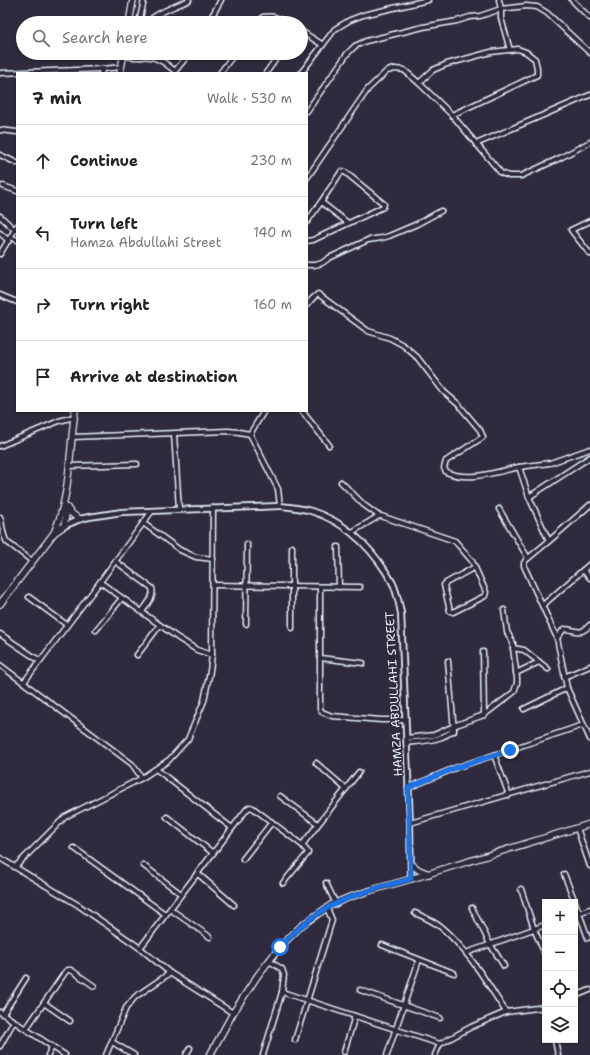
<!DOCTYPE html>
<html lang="en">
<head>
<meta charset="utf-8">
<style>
  :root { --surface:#fff; --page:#f6f6f6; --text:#222; --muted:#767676; --line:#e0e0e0 }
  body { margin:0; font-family:"Shantell Sans",sans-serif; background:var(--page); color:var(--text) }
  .controls { position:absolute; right:12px; bottom:12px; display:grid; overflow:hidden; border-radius:0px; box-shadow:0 1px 3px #0004 }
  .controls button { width:36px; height:36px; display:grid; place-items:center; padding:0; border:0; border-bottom:1px solid var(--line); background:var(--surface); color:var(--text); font:20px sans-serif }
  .stop { position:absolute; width:12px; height:12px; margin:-9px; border:3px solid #1a73e8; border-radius:50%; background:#fff }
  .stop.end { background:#1a73e8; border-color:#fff; box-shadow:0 1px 4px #0008 }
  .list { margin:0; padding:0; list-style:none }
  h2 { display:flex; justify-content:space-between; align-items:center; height:52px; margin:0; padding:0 16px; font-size:17px }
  h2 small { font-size:13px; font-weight:400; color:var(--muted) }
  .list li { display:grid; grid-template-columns:26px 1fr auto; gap:12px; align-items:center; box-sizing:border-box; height:72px; padding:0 16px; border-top:1px solid var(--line) }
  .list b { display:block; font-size:15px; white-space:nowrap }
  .list p { margin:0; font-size:13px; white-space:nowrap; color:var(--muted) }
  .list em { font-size:13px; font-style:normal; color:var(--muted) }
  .icon { flex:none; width:22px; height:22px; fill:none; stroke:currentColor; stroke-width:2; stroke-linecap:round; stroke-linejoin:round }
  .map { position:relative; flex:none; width:590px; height:1055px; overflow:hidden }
  .search { position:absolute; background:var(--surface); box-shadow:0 1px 3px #0004; left:16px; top:16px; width:292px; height:44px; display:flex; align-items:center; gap:10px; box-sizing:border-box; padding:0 14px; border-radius:22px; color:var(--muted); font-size:15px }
  .panel { position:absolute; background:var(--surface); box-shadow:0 1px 3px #0004; left:16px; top:72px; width:292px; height:340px; border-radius:0px }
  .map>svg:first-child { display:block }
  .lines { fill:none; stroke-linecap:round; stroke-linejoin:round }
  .minor-casing { stroke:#e8f1f8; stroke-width:7 }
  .tertiary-casing { stroke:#e8f1f8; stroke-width:8 }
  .secondary-casing { stroke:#e8f1f8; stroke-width:8 }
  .minor { stroke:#2f2a3d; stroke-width:4 }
  .tertiary { stroke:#2f2a3d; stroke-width:4.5 }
  .secondary { stroke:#2f2a3d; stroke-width:5.5 }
  .route { stroke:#1a73e8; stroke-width:5 }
  .labels { text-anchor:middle; stroke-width:3; stroke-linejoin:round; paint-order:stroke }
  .street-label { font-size:12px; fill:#e8f1f8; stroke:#2f2a3d }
</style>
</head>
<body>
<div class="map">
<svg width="590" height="1055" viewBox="0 0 590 1055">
  <rect width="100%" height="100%" fill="#2f2a3d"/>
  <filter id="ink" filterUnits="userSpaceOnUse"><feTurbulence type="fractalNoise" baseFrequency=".025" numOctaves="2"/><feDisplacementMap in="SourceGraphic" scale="8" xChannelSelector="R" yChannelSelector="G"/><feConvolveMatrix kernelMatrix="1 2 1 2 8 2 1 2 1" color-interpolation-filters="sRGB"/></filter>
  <g filter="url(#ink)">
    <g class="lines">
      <g class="minor-casing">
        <g id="minor">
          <path d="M499 0 501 9V18L510 50"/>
          <path d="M572 0 590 18"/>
          <path d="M139 23 144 0"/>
          <path d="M148 23C152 14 179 5 189 0"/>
          <path d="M208 23 221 0"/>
          <path d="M259 23 263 17C274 15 278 18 287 23"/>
          <path d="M301 31 323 45"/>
          <path d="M123 55 131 57H141V53"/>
          <path d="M141 57C155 54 165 63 175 71"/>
          <path d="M175 71 190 53"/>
          <path d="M0 73 103 69"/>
          <path d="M101 73 103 69 121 67"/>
          <path d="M220 73 235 53"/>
          <path d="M266 73 280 53"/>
          <path d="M301 73 335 29 350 20 363 15 428 0"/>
          <path d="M419 83 433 70 447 64 491 52 518 49 526 52 535 59 537 68V75L452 115"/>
          <path d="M307 111 347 54 355 46 366 41 423 27 457 21 470 17 480 16 501 9 526 6 537 7 547 13 590 53"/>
          <path d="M0 130 17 132"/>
          <path d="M476 144 590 95"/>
          <path d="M0 155 17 163"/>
          <path d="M307 178 368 89 387 71 395 69 404 70 419 83 452 115 501 173 509 176H521L560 158 590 142"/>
          <path d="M3 186 17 191"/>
          <path d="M0 216 15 230"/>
          <path d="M590 221 571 230 590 254"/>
          <path d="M307 222 321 202 348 223"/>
          <path d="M0 233 9 241"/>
          <path d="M11 237 17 240"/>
          <path d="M307 241 313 240 383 207 384 204 345 172H341L321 202"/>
          <path d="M0 254 17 226"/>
          <path d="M307 265H315L322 263 329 258 368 240 382 238 389 236 417 224 441 211"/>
          <path d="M0 295 17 302"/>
          <path d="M307 305 313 298 318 294 368 331 390 338 403 345 417 357 444 392 458 404 480 430 483 437 446 461 444 468 446 472C469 482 496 472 519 467"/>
          <path d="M302 411 329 445"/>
          <path d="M174 434 179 509"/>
          <path d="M250 434 278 489 280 506"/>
          <path d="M250 434 264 411"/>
          <path d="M73 437 228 431 239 432 250 434"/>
          <path d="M0 446 59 421 74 417"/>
          <path d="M69 466 137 464"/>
          <path d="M341 482 364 505 379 516H381L455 541 472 561 486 592 485 596 453 612 450 611 444 585 446 583 475 567"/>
          <path d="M529 497 590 457"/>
          <path d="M590 505 549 541 526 560 524 563V566L557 638 567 688 590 739"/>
          <path d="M499 509 528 558"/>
          <path d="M0 517C3 525 2 535 7 542L32 561"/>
          <path d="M143 523 180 550 196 557 213 559"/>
          <path d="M352 532 379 516"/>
          <path d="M549 541 529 497 519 467 550 463 590 449"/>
          <path d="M338 547 339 587"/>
          <path d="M115 561 152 588C155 597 146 605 142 612"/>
          <path d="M583 570 590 578"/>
          <path d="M100 582 178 638 197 650 212 655"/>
          <path d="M213 585 360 587"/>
          <path d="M320 587V709L322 712 332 716 381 720H405"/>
          <path d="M29 597 67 625"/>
          <path d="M543 605 590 564"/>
          <path d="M246 624 247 544"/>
          <path d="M292 628V547"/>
          <path d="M96 630 122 598"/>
          <path d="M0 634 40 661"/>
          <path d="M557 638 564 629C578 629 578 637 590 625"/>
          <path d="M513 648 524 650 548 669"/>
          <path d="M483 652 484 715"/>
          <path d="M137 655 160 625"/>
          <path d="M320 658 363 663"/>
          <path d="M448 661 454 731"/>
          <path d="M0 665 132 764 142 778"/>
          <path d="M516 673 539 662"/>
          <path d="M564 677 590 666"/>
          <path d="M24 682 100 582 152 511"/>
          <path d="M524 709 567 688"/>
          <path d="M406 738 434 735 456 725 484 715 514 692 517 683V678L513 648V643L507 632 504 610"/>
          <path d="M406 743C421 741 444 741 454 729"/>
          <path d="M494 755 509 795"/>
          <path d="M316 763 346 789"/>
          <path d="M156 769 232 828"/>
          <path d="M408 788 455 768 583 725"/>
          <path d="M280 796 318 824"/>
          <path d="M167 817 213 853"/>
          <path d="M410 823 590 771"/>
          <path d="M577 828 590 866"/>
          <path d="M302 845 359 772"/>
          <path d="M74 848 165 914"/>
          <path d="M0 858 78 905 140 948 170 973 233 1013"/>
          <path d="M243 859 272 822"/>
          <path d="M143 865 181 894"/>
          <path d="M15 867 65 817 142 778 169 760 188 739 204 701 210 671 212 655 213 508"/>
          <path d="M197 873 234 905"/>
          <path d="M564 874 575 902"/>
          <path d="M326 883 336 904"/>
          <path d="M521 889 534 929 545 954"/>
          <path d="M575 902 588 938"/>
          <path d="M472 908 490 944 504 966"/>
          <path d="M170 909 210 937"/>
          <path d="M415 913C424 917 434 921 442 928 469 951 487 983 506 1012"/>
          <path d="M575 914 590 909"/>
          <path d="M382 945 454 973"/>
          <path d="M140 948 247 809 250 807 253 808 302 845 308 852V853L283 883"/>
          <path d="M466 953 545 925"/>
          <path d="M360 990 440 1018"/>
          <path d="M282 992 440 1044"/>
          <path d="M575 996 590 990"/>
          <path d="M44 1003 70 1021"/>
          <path d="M0 1012 65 1055"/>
          <path d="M3 1014 26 978"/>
          <path d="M26 1029 66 971 68 970H71L94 986"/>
          <path d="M295 1040 332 920 327 908"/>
          <path d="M555 1040 558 1055"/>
          <path d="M112 1042 134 1055"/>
          <path d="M0 1046 14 1021"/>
          <path d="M344 1052 355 1016"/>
          <path d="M48 1055 52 1047"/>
          <path d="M106 1055 126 1008 135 997 170 973"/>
          <path d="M186 1055 190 1048"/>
          <path d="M263 1055 282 992 284 975 282 969 269 961"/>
          <path d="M387 1055 419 960"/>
          <path d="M435 1055 440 1044 471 1027 506 1012 545 1007"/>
        </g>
      </g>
      <g class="tertiary-casing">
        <path id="tertiary" d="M64 526 80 519 89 517 122 512 280 506C290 507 301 508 311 511 343 521 368 544 386 572 389 577 392 581 394 586 397 594 399 603 401 613L410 823 411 879"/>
      </g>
      <g class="secondary-casing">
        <g id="secondary">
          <path d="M129 23 133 0"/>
          <path d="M120 73 124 53"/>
          <path d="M67 508C70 513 74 516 80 519"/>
          <path d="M54 533 64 526 67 508"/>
          <path d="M0 604 54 533C71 495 69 451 75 411"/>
          <path d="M411 864 419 870 429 874"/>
          <path d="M210 1055 233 1013 258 975 280 947 302 925 331 905 350 897 372 890 411 879 590 824"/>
        </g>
      </g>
      <use href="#minor" class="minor"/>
      <use href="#tertiary" class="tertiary"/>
      <use href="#secondary" class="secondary"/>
    </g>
  </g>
  <g class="lines" filter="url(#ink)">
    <path class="route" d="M280 947C295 931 312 915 333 905 357 893 385 886 411 879L408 788 455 768 510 750"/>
  </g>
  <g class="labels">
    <g class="street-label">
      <text transform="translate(394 694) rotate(-93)" y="4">HAMZA ABDULLAHI STREET</text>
    </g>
  </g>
</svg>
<div class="controls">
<button>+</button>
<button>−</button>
<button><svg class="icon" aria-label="locate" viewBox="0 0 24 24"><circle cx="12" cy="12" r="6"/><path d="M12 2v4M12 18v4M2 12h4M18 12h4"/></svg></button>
<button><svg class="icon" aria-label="layers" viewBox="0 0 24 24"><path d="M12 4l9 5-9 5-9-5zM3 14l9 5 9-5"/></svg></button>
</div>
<div class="stop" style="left:280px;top:947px"></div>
<div class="stop end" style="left:510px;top:750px"></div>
<div class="search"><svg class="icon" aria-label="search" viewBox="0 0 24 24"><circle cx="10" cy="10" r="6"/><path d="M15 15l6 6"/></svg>Search here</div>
<section class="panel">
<h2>7 min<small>Walk · 530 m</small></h2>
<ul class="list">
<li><svg class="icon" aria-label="ahead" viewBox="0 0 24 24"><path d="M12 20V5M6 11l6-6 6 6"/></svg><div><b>Continue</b></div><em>230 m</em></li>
<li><svg class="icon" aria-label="left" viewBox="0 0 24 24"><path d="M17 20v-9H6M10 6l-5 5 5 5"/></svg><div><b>Turn left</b><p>Hamza Abdullahi Street</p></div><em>140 m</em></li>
<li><svg class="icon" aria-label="right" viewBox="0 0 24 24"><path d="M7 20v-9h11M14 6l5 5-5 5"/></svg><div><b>Turn right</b></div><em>160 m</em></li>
<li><svg class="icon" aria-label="arrive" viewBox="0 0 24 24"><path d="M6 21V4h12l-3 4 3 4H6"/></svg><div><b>Arrive at destination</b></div></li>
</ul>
</section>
</div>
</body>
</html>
